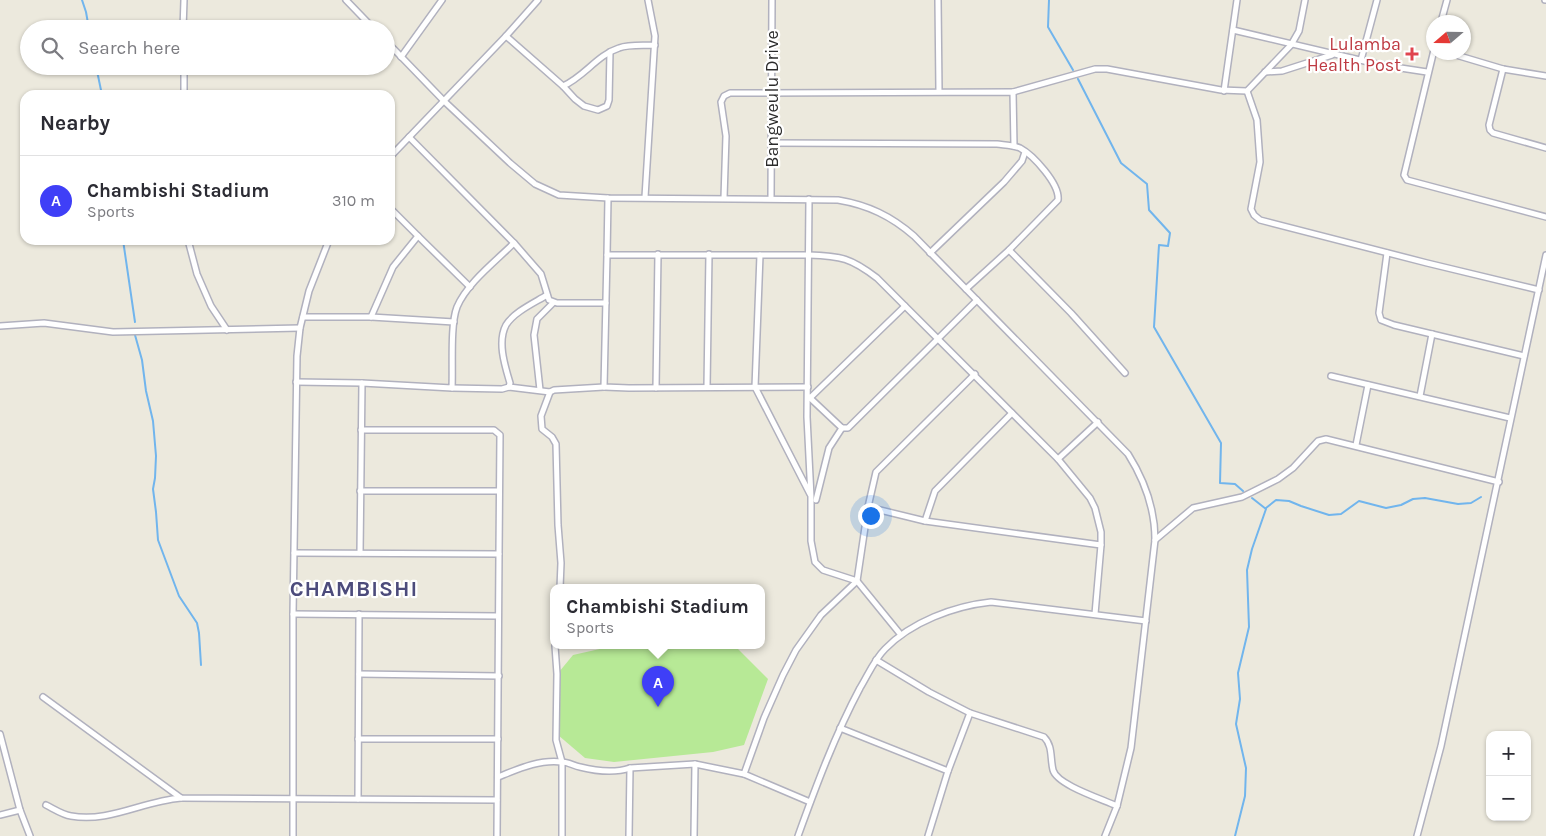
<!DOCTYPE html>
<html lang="en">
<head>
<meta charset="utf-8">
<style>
  :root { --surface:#fff; --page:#f2f2f3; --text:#2b2b33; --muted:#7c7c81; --line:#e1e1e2; --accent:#3f3ff7 }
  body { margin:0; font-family:Karla,sans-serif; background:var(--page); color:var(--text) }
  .controls { position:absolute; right:15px; bottom:15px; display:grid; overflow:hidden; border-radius:10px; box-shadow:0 1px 4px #0004 }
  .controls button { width:45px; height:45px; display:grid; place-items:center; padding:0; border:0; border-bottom:1px solid var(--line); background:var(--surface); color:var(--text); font:25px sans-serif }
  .compass { position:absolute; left:1426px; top:15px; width:45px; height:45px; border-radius:50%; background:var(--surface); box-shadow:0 1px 4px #0004; rotate:250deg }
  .you { position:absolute; left:870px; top:515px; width:18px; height:18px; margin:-12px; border:4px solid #fff; border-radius:50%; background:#1a73e8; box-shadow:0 0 0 8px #1a73e833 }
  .badge { display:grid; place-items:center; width:32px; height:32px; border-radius:50%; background:var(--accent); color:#fff; font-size:16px; font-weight:700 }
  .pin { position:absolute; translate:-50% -41px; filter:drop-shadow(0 1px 2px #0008) }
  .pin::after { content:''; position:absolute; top:26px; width:18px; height:15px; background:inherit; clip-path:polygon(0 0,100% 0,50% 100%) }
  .popup { position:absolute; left:550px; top:584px; width:215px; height:65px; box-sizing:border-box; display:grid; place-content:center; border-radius:10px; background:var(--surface); filter:drop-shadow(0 1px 4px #0005); font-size:16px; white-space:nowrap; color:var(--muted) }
  .popup b { font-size:19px; color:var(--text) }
  .popup::after { content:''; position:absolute; left:50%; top:100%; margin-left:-10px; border:10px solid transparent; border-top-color:var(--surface) }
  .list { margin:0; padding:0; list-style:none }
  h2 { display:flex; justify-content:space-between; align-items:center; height:65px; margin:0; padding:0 20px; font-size:21px }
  h2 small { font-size:16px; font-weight:400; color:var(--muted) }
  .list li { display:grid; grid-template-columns:32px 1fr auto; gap:15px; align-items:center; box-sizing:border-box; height:90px; padding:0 20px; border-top:1px solid var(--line) }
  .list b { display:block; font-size:19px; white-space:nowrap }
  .list p { margin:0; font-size:16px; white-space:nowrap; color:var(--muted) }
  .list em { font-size:16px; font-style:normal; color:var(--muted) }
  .icon { flex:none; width:28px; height:28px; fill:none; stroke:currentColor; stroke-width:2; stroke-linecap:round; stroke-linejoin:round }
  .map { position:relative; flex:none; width:1546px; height:836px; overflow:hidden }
  .search { position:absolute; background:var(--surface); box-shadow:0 1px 4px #0004; left:20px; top:20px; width:375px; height:55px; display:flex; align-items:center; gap:12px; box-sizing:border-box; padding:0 18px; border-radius:28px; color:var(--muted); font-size:19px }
  .panel { position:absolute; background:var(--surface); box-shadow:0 1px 4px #0004; left:20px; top:90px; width:375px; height:155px; border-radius:15px }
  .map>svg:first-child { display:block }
  .pitch { fill:#b7e996 }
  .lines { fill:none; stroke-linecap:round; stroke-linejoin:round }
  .stream { stroke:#71b5ed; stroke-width:2 }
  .minor-casing { stroke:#b1b1be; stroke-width:8 }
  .minor { stroke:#fff; stroke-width:5 }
  .health-dot { fill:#e0444e; stroke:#fff; stroke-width:2 }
  .labels { text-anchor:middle; stroke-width:4.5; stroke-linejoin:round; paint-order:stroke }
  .health-label { font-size:18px; fill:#be3a42; stroke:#fff; text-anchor:end }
  .street-label { font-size:18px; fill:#2b2b2b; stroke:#fff }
  .district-label { font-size:22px; font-weight:bold; letter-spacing:1px; fill:#4c4b7b; stroke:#fff }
</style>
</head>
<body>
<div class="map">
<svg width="1546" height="836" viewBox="0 0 1546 836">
  <rect width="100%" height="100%" fill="#ece9dd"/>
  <path class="pitch" d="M613 646H735L768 679 744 745 713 752 614 762 585 758 558 735 559 672 573 655Z"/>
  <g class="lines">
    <g class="stream">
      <path d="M82 0 86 12 89 29"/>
      <path d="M1049 0 1048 27 1073 70"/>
      <path d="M96 66 102 95"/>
      <path d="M1078 79 1121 163 1147 184 1149 210 1170 233 1168 246 1159 245 1154 327 1221 443 1220 483 1235 484 1243 491"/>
      <path d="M123 240 135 322"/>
      <path d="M135 335 142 360 146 391 153 421 156 456 155 478 153 489 156 512 158 540 179 596 197 623 199 633 201 665"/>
      <path d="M1266 508 1276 500 1289 501 1301 506 1329 515 1341 514 1359 501 1386 508 1401 505 1413 499 1425 498 1458 504 1471 503 1481 497"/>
      <path d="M1235 836 1245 796 1246 768 1236 724 1240 699 1238 673 1249 627 1247 570 1252 549 1266 509 1252 498"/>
    </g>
    <g class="minor-casing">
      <g id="minor">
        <path d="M346 0 374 29"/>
        <path d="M938 0 939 91"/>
        <path d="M1545 0H1546"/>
        <path d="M1441 22 1447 0"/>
        <path d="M183 29 184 0"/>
        <path d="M1233 30 1381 65 1427 72"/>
        <path d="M506 36 563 86 575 99 584 106 598 110 607 106 609 100 610 52"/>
        <path d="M386 41 444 101 510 163 535 184 559 195 608 198 838 200C868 205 891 216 914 236L1128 454C1145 481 1155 509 1155 540L1131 748 1117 806 1105 836"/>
        <path d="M1434 50 1404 175 1407 180 1546 217"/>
        <path d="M1446 52 1503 69 1546 76"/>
        <path d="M401 57 442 0"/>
        <path d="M1361 60 1377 0"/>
        <path d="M184 66V95"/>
        <path d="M1503 69 1489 125 1490 130 1493 133 1546 148"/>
        <path d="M1265 72 1282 71 1332 55"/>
        <path d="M563 86C584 77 597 55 619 48 630 44 644 46 655 45"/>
        <path d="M1224 91 1237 0"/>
        <path d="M1247 91 1257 120 1260 162 1251 209 1254 215 1260 220 1427 263 1539 290"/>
        <path d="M1013 92 1095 69H1107L1221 90 1247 91 1291 45 1299 31 1305 0"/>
        <path d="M772 143 997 144C1004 145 1013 145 1020 148 1033 155 1060 184 1058 200L1009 250 966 289"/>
        <path d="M390 157 506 36 538 0"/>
        <path d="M645 197 655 36 648 0"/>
        <path d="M608 198 607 255H809C841 256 851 258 877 278L1058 459 1090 498 1095 508 1101 532V545L1095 614"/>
        <path d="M724 198 726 136 721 102 724 96 730 93 1013 92 1014 146"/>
        <path d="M771 198 772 0"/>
        <path d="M809 199 807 417 811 497V541L815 562 823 570 857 581 901 635"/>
        <path d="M418 236 470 287"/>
        <path d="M188 240 197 274 211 306 227 330"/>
        <path d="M514 243 541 274 549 300 557 303H606"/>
        <path d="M1009 250 1071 313 1125 373"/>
        <path d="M930 253 1004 182 1022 161 1025 152"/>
        <path d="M1387 253 1379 313 1381 320 1394 325 1524 356"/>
        <path d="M607 255 604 387 629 388 808 387"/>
        <path d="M760 255 755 387 810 494"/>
        <path d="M303 317H371L454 322"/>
        <path d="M371 317 393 267 418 236 390 208"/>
        <path d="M0 326 44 323 113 332 300 328"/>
        <path d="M1331 376 1510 418"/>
        <path d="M296 382 362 383 452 388C453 367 450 325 457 307 467 283 496 261 514 243L409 137"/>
        <path d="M509 387 510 383C505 366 497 342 506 325 514 312 534 303 547 295"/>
        <path d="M707 387 709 254"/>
        <path d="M452 388 502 389 509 387 550 392"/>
        <path d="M656 388 658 254"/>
        <path d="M540 390 534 335 537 319 553 303"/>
        <path d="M1420 396 1432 334"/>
        <path d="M809 397 842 428"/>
        <path d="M810 398 905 306"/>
        <path d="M842 428H848L977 300"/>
        <path d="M361 430H494L500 435 499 554"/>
        <path d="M1356 445 1368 385"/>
        <path d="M1058 459 1098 422"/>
        <path d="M360 491H499"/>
        <path d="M816 500 829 448 842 428"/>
        <path d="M868 507 925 521 1101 545"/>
        <path d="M925 521 935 491 1012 413"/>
        <path d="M1155 540 1193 508 1242 497 1278 479 1293 468 1318 441 1326 439 1499 482"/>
        <path d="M294 553 499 554 497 836"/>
        <path d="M360 553 362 383"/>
        <path d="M560 588 561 563 558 525 556 444 552 437 542 429 541 416 550 392 554 390 604 387"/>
        <path d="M293 614 498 616"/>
        <path d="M555 646 557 674 556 740 562 762V836"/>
        <path d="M876 660 929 692 970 713 1044 737C1053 746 1050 758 1053 770 1057 785 1102 799 1117 806"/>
        <path d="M359 674 499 676"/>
        <path d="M43 697 181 798 497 800"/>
        <path d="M840 728 948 771"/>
        <path d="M0 734 20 810 30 836"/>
        <path d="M358 739H498"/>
        <path d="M744 774 764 718 783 675 796 650 821 615 857 581 868 507 876 472 975 374"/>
        <path d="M498 777C518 769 540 759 562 762 568 762 574 766 580 767 596 771 615 773 630 768L695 764 744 774 810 802"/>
        <path d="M358 799 359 614"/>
        <path d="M46 805C54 809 63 815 71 816 109 823 143 801 181 798"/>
        <path d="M0 815 20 810"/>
        <path d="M293 836V614L297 356 300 328 309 291 329 240"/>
        <path d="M629 836 630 768"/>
        <path d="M694 836 695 764"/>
        <path d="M798 836C816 786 835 735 860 688 868 675 874 660 885 649 911 622 954 606 991 602L1146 621"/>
        <path d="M928 836 948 771 970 713"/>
        <path d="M1417 836 1441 746 1546 255"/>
      </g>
    </g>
    <use href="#minor" class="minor"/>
  </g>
  <path class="health-dot" d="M1409.5 46.5h5v5h5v5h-5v5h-5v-5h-5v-5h5z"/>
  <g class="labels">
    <g class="health-label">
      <text x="1401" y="50">Lulamba<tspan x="1401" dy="21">Health Post</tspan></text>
    </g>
    <g class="street-label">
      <text transform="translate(772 99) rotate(-90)" y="6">Bangweulu Drive</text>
    </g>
    <g class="district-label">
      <text x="354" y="596">CHAMBISHI</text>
    </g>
  </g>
</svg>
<div class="controls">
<button>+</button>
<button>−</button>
</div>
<svg class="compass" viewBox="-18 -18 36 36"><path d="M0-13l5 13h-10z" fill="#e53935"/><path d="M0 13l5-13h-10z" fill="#7c7c81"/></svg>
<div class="you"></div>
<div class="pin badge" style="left:658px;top:707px">A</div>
<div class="popup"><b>Chambishi Stadium</b>Sports</div>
<div class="search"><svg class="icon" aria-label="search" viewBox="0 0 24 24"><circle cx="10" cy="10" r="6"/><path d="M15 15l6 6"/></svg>Search here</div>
<section class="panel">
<h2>Nearby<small></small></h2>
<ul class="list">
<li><span class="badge">A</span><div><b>Chambishi Stadium</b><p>Sports</p></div><em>310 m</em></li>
</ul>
</section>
</div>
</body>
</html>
